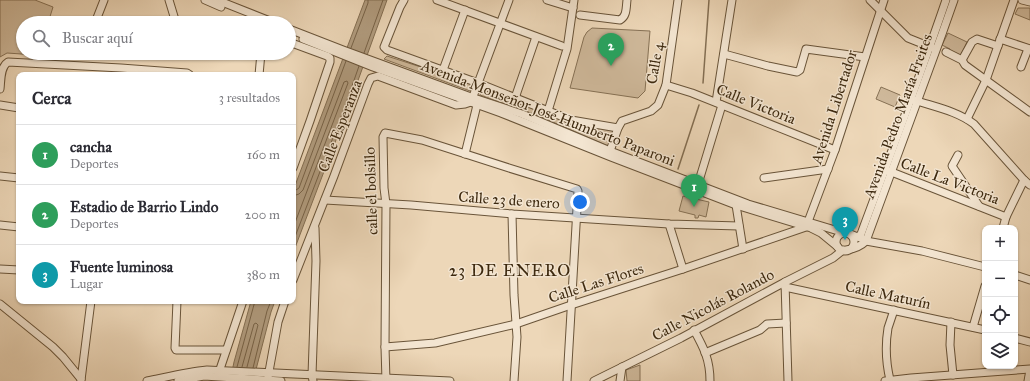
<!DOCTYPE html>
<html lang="es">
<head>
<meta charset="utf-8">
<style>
  :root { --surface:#fff; --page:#f7f7f7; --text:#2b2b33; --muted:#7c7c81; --line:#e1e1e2; --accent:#b45309 }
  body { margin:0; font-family:"IM FELL Great Primer",serif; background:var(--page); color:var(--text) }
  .controls { position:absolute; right:12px; bottom:12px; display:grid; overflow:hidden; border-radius:8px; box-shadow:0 1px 3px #0004 }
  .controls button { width:36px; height:36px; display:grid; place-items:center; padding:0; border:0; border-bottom:1px solid var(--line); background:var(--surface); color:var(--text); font:20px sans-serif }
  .you { position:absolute; left:580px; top:202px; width:14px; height:14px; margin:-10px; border:3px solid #fff; border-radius:50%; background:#1a73e8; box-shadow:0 0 0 6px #1a73e833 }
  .badge { display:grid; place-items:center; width:26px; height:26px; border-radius:50%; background:var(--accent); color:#fff; font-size:13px; font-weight:700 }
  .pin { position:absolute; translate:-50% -33px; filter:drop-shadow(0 1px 2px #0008) }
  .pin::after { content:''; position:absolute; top:21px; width:14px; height:12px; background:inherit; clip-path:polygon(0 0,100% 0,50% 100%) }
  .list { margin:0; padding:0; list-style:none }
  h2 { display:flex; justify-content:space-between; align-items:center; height:52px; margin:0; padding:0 16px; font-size:17px }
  h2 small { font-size:13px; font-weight:400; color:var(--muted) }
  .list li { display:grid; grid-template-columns:26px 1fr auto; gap:12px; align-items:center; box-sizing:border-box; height:60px; padding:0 16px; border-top:1px solid var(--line) }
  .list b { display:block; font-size:15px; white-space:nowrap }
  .list p { margin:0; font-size:13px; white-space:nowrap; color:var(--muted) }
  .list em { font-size:13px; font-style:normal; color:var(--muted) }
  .icon { flex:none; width:22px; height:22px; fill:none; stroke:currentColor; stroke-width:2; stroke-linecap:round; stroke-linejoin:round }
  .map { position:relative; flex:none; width:1030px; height:381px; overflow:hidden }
  .search { position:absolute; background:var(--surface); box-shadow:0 1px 3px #0004; left:16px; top:16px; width:280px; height:44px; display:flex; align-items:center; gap:10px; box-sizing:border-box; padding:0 14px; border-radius:22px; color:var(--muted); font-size:15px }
  .panel { position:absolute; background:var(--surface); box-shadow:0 1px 3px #0004; left:16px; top:72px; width:280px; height:232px; border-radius:8px }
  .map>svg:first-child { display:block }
  .green { fill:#cfb99b; stroke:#867155 }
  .water { fill:#b19c7f; stroke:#836e52 }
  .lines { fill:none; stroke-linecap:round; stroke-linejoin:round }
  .shore { stroke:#776247; stroke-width:1 }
  .stream { stroke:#836e52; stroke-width:1.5 }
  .minor-casing { stroke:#695439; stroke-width:9 }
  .minor { stroke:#f3e5d1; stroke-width:7 }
  .labels { text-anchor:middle; stroke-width:3; stroke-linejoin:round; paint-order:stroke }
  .street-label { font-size:15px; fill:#3d290f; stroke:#f3e5d1 }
  .quarter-label { font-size:17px; letter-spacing:1px; fill:#3d290f; stroke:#f3e5d1 }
</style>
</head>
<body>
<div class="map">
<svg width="1030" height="381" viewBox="0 0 1030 381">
  <rect width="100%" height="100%" fill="#edd7b8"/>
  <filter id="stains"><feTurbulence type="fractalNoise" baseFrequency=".005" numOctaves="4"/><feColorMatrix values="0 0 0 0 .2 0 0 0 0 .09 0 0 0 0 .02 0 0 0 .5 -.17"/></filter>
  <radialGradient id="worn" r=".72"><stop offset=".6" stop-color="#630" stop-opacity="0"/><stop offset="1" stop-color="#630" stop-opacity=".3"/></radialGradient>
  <g class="green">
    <path d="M0 0H35L53 7 48 23H23V53H36V55L7 53 0 57Z"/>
    <path d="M1018 8H1030V20L1015 14Z"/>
    <path d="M592 28 650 31 645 91 638 98 570 88 584 37 587 32Z"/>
    <path d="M948 33 967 42 960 57 949 51 950 49 942 45Z"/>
    <path d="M387 56 473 84 470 91 384 59Z"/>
    <path d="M881 87 900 95 895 107 876 99Z"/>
    <path d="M481 89 568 122 613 131 608 146 539 116 480 95Z"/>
    <path d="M683 196 709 202 706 217 699 215 698 218H695V215L679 211Z"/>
    <path d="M640 365V381H627L626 370Z"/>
  </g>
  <g class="water">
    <path d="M365 0H387L347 111 293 253V191Z"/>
    <path d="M251 301H275L271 312 253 381H230L234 362Z"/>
  </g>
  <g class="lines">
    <g class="shore">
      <path d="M351 48 368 3V0"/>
      <path d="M364 53 383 0"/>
      <path d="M293 191 296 190 299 188 346 61"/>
      <path d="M293 196 299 194 303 190 344 82 347 81 348 83 293 228"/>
      <path d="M293 242 344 109 359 66"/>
      <path d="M237 367 255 301"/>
      <path d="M242 367 254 324 256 323 258 325 247 367"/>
      <path d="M253 368 267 311 271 301"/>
    </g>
    <g class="stream">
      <path d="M703 83 709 0"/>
      <path d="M678 169 699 105"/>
    </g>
    <g class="minor-casing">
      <g id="minor">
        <path d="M169 0 176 23"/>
        <path d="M205 0 221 7"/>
        <path d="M217 0 275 23"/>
        <path d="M404 0 400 7 384 47 387 50 478 83 571 120 618 128"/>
        <path d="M437 0 562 46"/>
        <path d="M547 0 573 8"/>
        <path d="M870 0 908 38 933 48"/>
        <path d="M1022 0 1030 2"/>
        <path d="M580 15 620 20C627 16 626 8 627 0"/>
        <path d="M95 23 104 0"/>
        <path d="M289 29 343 50 471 97 522 114 610 151 748 204 845 233"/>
        <path d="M303 39 373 67 501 113 611 157 736 205 811 228 821 233 838 247"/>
        <path d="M1000 39 1030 49"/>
        <path d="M289 42 327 56 330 58V62L310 121 293 168"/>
        <path d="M946 52 962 60 965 65 1030 112"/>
        <path d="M724 54 768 66 797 72 800 70 806 49 865 57"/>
        <path d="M962 60 972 42 977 39 998 46"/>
        <path d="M1021 67 1028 49"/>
        <path d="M443 70 465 10"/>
        <path d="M259 75 261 53"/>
        <path d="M666 85 692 93 835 150"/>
        <path d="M0 89C1 81 0 67 8 62L121 68 187 73 190 75"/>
        <path d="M515 98 536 37"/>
        <path d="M914 100C935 107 957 111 974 124L1024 180 1030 185"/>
        <path d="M716 102 732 0"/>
        <path d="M0 105 19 108"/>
        <path d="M548 111 567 49 574 0"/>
        <path d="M967 119 986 80 1014 0"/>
        <path d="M610 151 618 128 622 121 651 111 658 105 666 85 678 0"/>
        <path d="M465 154 477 105"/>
        <path d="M958 155 952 166 979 206"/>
        <path d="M889 171 1006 217"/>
        <path d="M0 176 19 178"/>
        <path d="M764 178 828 169"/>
        <path d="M698 184 722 105"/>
        <path d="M325 200 411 205 512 214 669 224 739 226"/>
        <path d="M736 205 743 249"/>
        <path d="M512 214 514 295 517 337 514 381"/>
        <path d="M669 224 683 269"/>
        <path d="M0 225 19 227"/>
        <path d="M1003 228 1006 217 1024 180"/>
        <path d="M848 233C854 236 860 237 866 241L922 251 985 267"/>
        <circle cx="845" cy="242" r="9"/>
        <path d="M858 237 861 234C890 156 919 79 946 0"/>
        <path d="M846 250C854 249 860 247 866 241L942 34 954 0"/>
        <path d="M0 269 19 270"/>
        <path d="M1015 275 1030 280"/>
        <path d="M293 280 334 176 368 84 371 78 378 76 456 105 465 104 471 102 509 0"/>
        <path d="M785 282 788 381"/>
        <path d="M785 287 985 330"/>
        <path d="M177 301 175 348 176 350H226"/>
        <path d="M0 304 53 347 63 357 81 379"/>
        <path d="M951 322 950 345 953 375"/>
        <path d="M973 327 985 286"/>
        <path d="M694 330C704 348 710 360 710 381"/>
        <path d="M1015 338 1030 342"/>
        <path d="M385 347 435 343 516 324 571 305 683 269 806 227 835 150 884 0"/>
        <path d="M705 353 760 330 767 324 786 323"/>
        <path d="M218 375 243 301"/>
        <path d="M268 377 278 322 285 301"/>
        <path d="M81 380 91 301"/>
        <path d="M890 380C886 363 885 346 888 328 890 322 892 316 894 310"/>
        <path d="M147 381C167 377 187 372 207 370L450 381"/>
        <path d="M178 381 204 376 281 381"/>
        <path d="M313 381 312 375 316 261 315 228"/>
        <path d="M386 381 385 347 386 204 384 188 383 137 385 133 422 140 509 168 577 189 578 191 567 381"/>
        <path d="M594 381 681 338 785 282 833 258 843 250"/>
        <path d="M620 381 622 367"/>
        <path d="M885 381 911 378 1030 369"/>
        <path d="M1028 381 1030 370"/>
      </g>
    </g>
    <use href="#minor" class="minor"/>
  </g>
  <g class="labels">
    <g class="street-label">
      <text transform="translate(655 63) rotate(-80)" y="5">Calle 4</text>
      <text transform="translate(756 104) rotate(22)" y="5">Calle Victoria</text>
      <text transform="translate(834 107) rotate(-72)" y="5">Avenida Libertador</text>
      <text transform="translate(548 113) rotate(21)" y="5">Avenida Monseñor José Humberto Paparoni</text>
      <text transform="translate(898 116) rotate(-70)" y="5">Avenida Pedro María Freites</text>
      <text transform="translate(340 126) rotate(-69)" y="5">Calle Esperanza</text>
      <text transform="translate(950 181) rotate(21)" y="5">Calle La Victoria</text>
      <text transform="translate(371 191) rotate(-92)" y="5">calle el bolsillo</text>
      <text transform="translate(509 200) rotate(4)" y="5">Calle 23 de enero</text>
      <text transform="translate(596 283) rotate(-18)" y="5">Calle Las Flores</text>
      <text transform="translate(888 295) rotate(12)" y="5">Calle Maturín</text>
      <text transform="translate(713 305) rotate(-28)" y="5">Calle Nicolás Rolando</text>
    </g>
    <g class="quarter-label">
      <text x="510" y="276">23 DE ENERO</text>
    </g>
  </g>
  <rect width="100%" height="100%" filter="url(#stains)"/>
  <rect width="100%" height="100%" fill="url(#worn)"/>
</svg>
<div class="controls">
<button>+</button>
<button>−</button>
<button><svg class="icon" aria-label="locate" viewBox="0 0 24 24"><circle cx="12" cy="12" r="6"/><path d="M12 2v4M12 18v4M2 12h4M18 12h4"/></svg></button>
<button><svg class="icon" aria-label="layers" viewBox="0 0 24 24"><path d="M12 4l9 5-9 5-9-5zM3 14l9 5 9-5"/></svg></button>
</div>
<div class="you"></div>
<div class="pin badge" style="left:694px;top:207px;background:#2e9e5b">1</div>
<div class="pin badge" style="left:611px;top:66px;background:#2e9e5b">2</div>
<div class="pin badge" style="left:845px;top:240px;background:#0f9aa8">3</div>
<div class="search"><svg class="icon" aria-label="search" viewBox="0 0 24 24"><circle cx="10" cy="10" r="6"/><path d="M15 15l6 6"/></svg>Buscar aquí</div>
<section class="panel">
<h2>Cerca<small>3 resultados</small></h2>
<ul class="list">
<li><span class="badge" style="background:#2e9e5b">1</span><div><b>cancha</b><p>Deportes</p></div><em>160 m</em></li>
<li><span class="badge" style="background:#2e9e5b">2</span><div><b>Estadio de Barrio Lindo</b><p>Deportes</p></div><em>200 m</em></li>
<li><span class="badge" style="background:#0f9aa8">3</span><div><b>Fuente luminosa</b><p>Lugar</p></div><em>380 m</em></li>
</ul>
</section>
</div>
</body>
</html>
